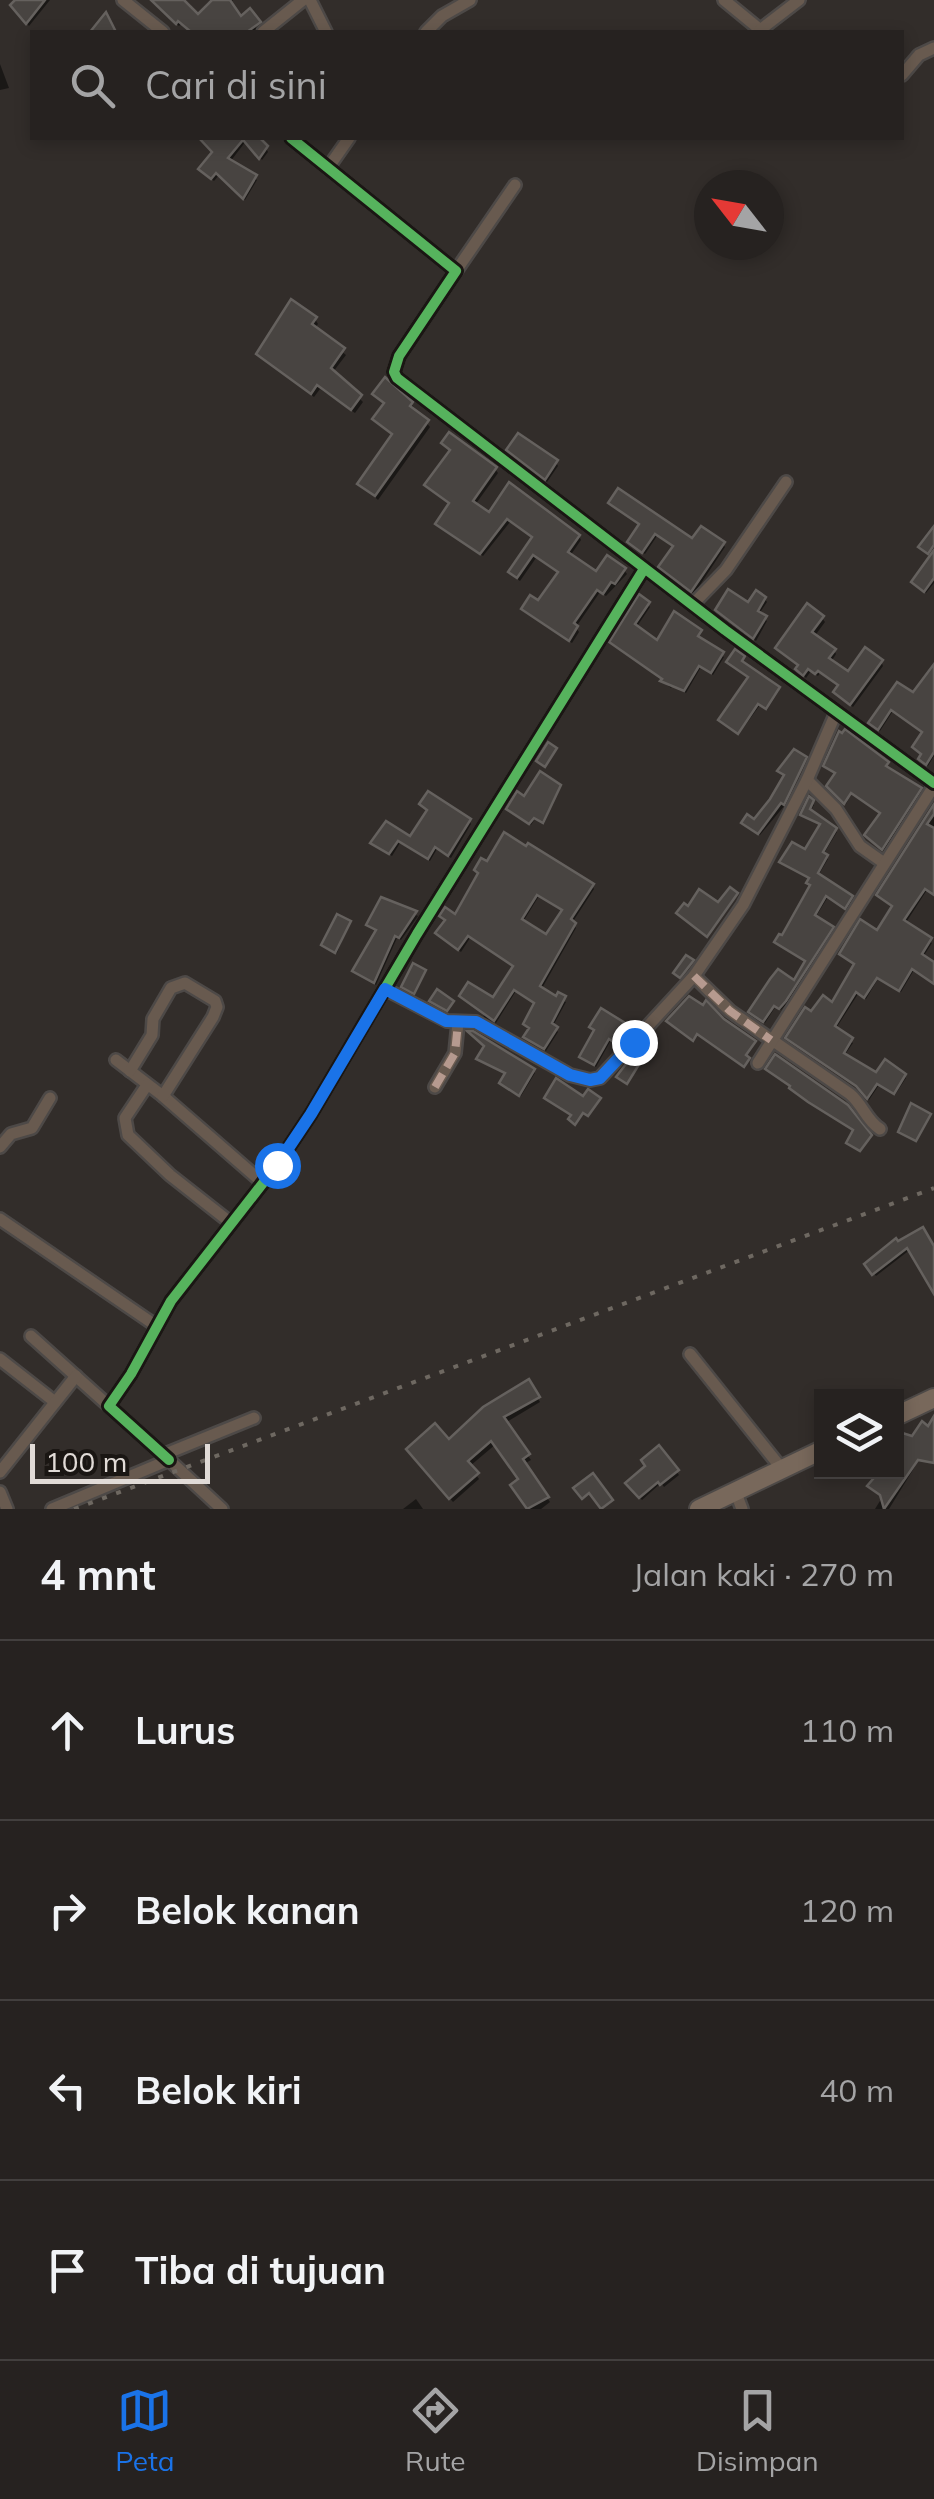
<!DOCTYPE html>
<html lang="id">
<head>
<meta charset="utf-8">
<style>
  :root { --surface:#262220; --page:#322f2d; --text:#f1f3f6; --muted:#a4a4a5; --line:#423f3e; --accent:#1a73e8 }
  body { margin:0; font-family:Mulish,sans-serif; background:var(--page); color:var(--text) }
  .controls { position:absolute; right:30px; bottom:30px; display:grid; overflow:hidden; border-radius:0px; box-shadow:0 5px 15px #0003 }
  .controls button { width:90px; height:90px; display:grid; place-items:center; padding:0; border:0; border-bottom:2px solid var(--line); background:var(--surface); color:var(--text); font:50px sans-serif }
  .compass { position:absolute; left:694px; top:170px; width:90px; height:90px; border-radius:50%; background:var(--surface); box-shadow:0 5px 15px #0003; rotate:301deg }
  .scale { position:absolute; left:30px; bottom:25px; width:180px; box-sizing:border-box; padding-left:10px; border:5px solid #e1dbd7; border-top:0; font-size:28px; line-height:35px; white-space:nowrap; color:#e1dbd7; -webkit-text-stroke:8px #1a1613; paint-order:stroke }
  .stop { position:absolute; width:30px; height:30px; margin:-22px; border:8px solid #1a73e8; border-radius:50%; background:#fff }
  .stop.end { background:#1a73e8; border-color:#fff; box-shadow:0 2px 10px #0008 }
  .list { margin:0; padding:0; list-style:none }
  h2 { display:flex; justify-content:space-between; align-items:center; height:130px; margin:0; padding:0 40px; font-size:42px }
  h2 small { font-size:32px; font-weight:400; color:var(--muted) }
  .list li { display:grid; grid-template-columns:65px 1fr auto; gap:30px; align-items:center; box-sizing:border-box; height:180px; padding:0 40px; border-top:2px solid var(--line) }
  .list b { display:block; font-size:38px; white-space:nowrap }
  .list em { font-size:32px; font-style:normal; color:var(--muted) }
  .icon { flex:none; width:55px; height:55px; fill:none; stroke:currentColor; stroke-width:2; stroke-linecap:round; stroke-linejoin:round }
  .map { position:relative; flex:none; width:934px; height:1509px; overflow:hidden }
  .search { position:absolute; background:var(--surface); box-shadow:0 5px 15px #0003; left:30px; right:30px; top:30px; height:110px; display:flex; align-items:center; gap:25px; box-sizing:border-box; padding:0 35px; border-radius:0px; color:var(--muted); font-size:38px }
  .sheet { height:850px; background:var(--surface) }
  nav { display:flex; justify-content:space-around; align-items:center; box-sizing:border-box; height:140px; border-top:2px solid var(--line); background:var(--surface); font-size:28px; color:var(--muted) }
  nav a { display:grid; justify-items:center; gap:5px }
  nav .on { color:var(--accent) }
  .map>svg:first-child { display:block }
  .shadow { fill:#0007; fill-rule:evenodd }
  .building { fill:#484441; stroke:#65615e; stroke-width:2.5; fill-rule:evenodd }
  .lines { fill:none; stroke-linecap:round; stroke-linejoin:round }
  .minor-casing { stroke:#4d4947; stroke-width:16 }
  .highway-casing { stroke:#4d4947; stroke-width:22 }
  .minor { stroke:#685a4f; stroke-width:11 }
  .highway { stroke:#78685b; stroke-width:18 }
  .rail { stroke:#6e6861; stroke-width:4; stroke-dasharray:5 10; stroke-linecap:butt }
  .quiet { stroke:#b69a8f; stroke-width:8; stroke-dasharray:15 8; stroke-linecap:butt }
  .cycleway-casing { stroke:#1a1613; stroke-width:16 }
  .cycleway { stroke:#56b35d; stroke-width:10 }
  .route { stroke:#1a73e8; stroke-width:12 }
</style>
</head>
<body>
<div class="map">
<svg width="934" height="1509" viewBox="0 0 934 1509">
  <rect width="100%" height="100%" fill="#322d2a"/>
  <g class="shadow">
    <path d="M18 0H50L29 26 16 10Z"/>
    <path d="M151 0H180L198 17 215 0H233L229 4 240 20 250 12 261 27 254 32H191L181 24 179 26Z"/>
    <path d="M0 64 9 88 0 90Z"/>
    <path d="M203 138H257L266 148 268 152 262 160 246 141 230 162 257 180 245 200 219 175 214 181 203 172 215 152Z"/>
    <path d="M315 319 318 324 314 329 346 355 333 372 363 402 355 413 320 389 314 397 258 355Z"/>
    <path d="M375 394 411 404 430 427 378 500 360 484 394 436 375 419 386 405Z"/>
    <path d="M509 450 556 462 558 466 547 482Z"/>
    <path d="M495 469 498 473 475 505 489 516 510 485 579 536 581 540 570 556 597 575 624 570 627 574 606 596 600 592 576 627 579 632 572 643 524 609 539 604 560 574 536 558 520 581 513 576 511 572 534 538 510 522 483 556 438 524 451 505 427 485Z"/>
    <path d="M611 503 693 541 723 544 725 547 694 594 663 570 675 548 657 536 645 554 632 546 630 542 641 525Z"/>
    <path d="M934 530V583L926 593 915 585 932 557 923 550Z"/>
    <path d="M765 599 767 602 759 614 767 621 756 641 718 610 749 606Z"/>
    <path d="M648 604 650 607 636 628 658 643 700 632 699 639 724 657 713 675 701 667 686 693 673 685 671 688 612 642Z"/>
    <path d="M822 618 825 622 814 637 834 650 836 654 831 662 849 675 881 661 883 666 853 707 838 696 836 692 840 687 820 673 818 676 811 671 806 678 798 670 800 667 778 649Z"/>
    <path d="M743 658 742 664 779 691 767 710 760 705 739 734 723 723 751 678 730 665Z"/>
    <path d="M934 667V756L928 766 920 759 924 734 893 711 880 731 873 726 898 686 914 696Z"/>
    <path d="M805 759 785 805 760 835 746 825 755 822 786 776 780 771Z"/>
    <path d="M887 763 886 769 921 792 884 851 869 838 883 814 852 793 846 804 831 789 837 774 828 768Z"/>
    <path d="M559 787 544 824 535 819 531 825 510 811Z"/>
    <path d="M810 800 814 805 810 812 837 832 823 855 828 859 818 876 852 901 847 909 828 897 815 918 833 931 787 1003 781 1010 776 1006 765 1023 753 1015 794 984 807 962 783 939 812 886 811 879 783 864 806 852 822 826 804 817Z"/>
    <path d="M934 808V895L927 890 905 924 932 943 923 957 934 965V983L914 970 901 992 878 979 866 999 858 994 835 1030 853 1043 844 1056 876 1076 904 1075 906 1078 895 1095 879 1085 869 1100 860 1089 790 1040 811 1014 833 1006 894 907 880 898Z"/>
    <path d="M469 820 471 824 451 858 437 849 430 861 400 843 392 856 373 843 411 839Z"/>
    <path d="M480 875 592 885 594 889 572 923 576 928 541 990 566 1002 553 1026 558 1032 546 1051 526 1037 531 1029 525 1024 536 1005 516 991 496 1023 484 1017 483 1012 462 996 494 1001 515 967 470 938 461 952 438 934 447 922 442 916 456 917ZM539 896 564 912 547 938 523 922Z"/>
    <path d="M737 895 708 937 680 915 719 905Z"/>
    <path d="M382 900 418 916 401 940 397 938 376 985 355 971 378 932 369 925Z"/>
    <path d="M349 923 337 953 325 947 324 945Z"/>
    <path d="M592 1027 628 1028 630 1031 620 1046 611 1040 596 1067 582 1057 594 1030Z"/>
    <path d="M480 1061 533 1071 535 1073 521 1096 503 1085 507 1074Z"/>
    <path d="M896 1242 934 1250V1289L911 1249 876 1276 867 1265Z"/>
    <path d="M529 1383 540 1402 505 1423 531 1460 524 1464 550 1502 541 1509H529L516 1490 521 1480 496 1444 470 1466 479 1479 453 1502 411 1455 449 1442Z"/>
    <path d="M934 1421V1464L919 1460 889 1509H875L883 1496 874 1472H896L912 1439 928 1430Z"/>
    <path d="M659 1449 679 1475 664 1487 661 1483 642 1500 630 1487Z"/>
    <path d="M416 1499 423 1509H403Z"/>
  </g>
  <g class="building">
    <path d="M15 0H45L26 24 10 5Z"/>
    <path d="M151 0H184L198 14 212 0H230L241 16 250 8 261 22 247 32H191L178 21 176 24Z"/>
    <path d="M106 12 116 32H90Z"/>
    <path d="M199 138H260L268 146 259 159 243 140 228 158 257 175 243 199 216 173 211 179 198 169 212 152Z"/>
    <path d="M291 299 317 317 312 324 345 348 331 368 362 395 351 410 317 385 311 394 256 354Z"/>
    <path d="M385 377 413 402 410 406 429 420 375 496 357 484 392 434 372 419 384 403 372 394Z"/>
    <path d="M449 432 497 467 473 501 489 512 509 482 580 535 568 552 596 571 607 555 626 568 615 584 611 582 603 594 597 590 574 623 578 626 569 641 521 609 530 595 538 600 558 572 533 555 517 578 508 572 532 537 507 519 480 554 435 524 449 503 424 485 450 450 441 443Z"/>
    <path d="M518 433 558 460 545 480 506 450Z"/>
    <path d="M618 488 692 538 701 526 725 542 691 592 658 567 673 546 655 534 642 553 627 542 639 524 608 503Z"/>
    <path d="M934 526V545L928 554 918 547Z"/>
    <path d="M934 550V578L924 592 911 582Z"/>
    <path d="M728 589 748 602 756 590 766 597 758 611 767 616 753 639 715 610Z"/>
    <path d="M639 594 650 602 635 624 657 640 674 611 702 630 698 636 724 652 711 673 699 666 684 691 660 681 662 679 609 642Z"/>
    <path d="M807 603 824 616 812 632 836 649 829 658 848 671 865 647 883 660 850 705 833 692 838 685 818 671 815 674 808 669 803 676 795 669 798 665 775 648Z"/>
    <path d="M735 649 745 656 742 661 780 687 766 709 758 704 738 734 718 720 748 677 726 662Z"/>
    <path d="M934 664V752L926 765 918 759 921 754 912 747 922 732 891 710 878 730 868 723 897 682 913 692Z"/>
    <path d="M845 729 889 762 886 766 922 788 882 850 864 835 880 813 851 793 844 804 826 786 835 773 823 766 839 731 842 733Z"/>
    <path d="M548 742 557 748 545 767 536 761Z"/>
    <path d="M794 749 807 757 784 805 781 803 758 834 741 823 747 814 754 819 770 799 784 775 777 771Z"/>
    <path d="M540 771 561 785 543 823 534 818 529 824 506 809 517 791 524 796Z"/>
    <path d="M428 791 471 819 448 856 435 847 428 859 398 841 389 854 370 843 386 821 410 836 427 810 419 804Z"/>
    <path d="M809 796 814 800 810 809 837 828 823 852 828 855 818 873 853 896 845 909 826 896 815 915 834 927 786 1001 779 1009 774 1006 763 1022 748 1012 770 979 778 969 794 980 805 961 774 942 779 934 782 935 810 885 806 883 809 878 779 862 792 842 805 849 820 824 800 815Z"/>
    <path d="M934 804V814L927 824 934 828V895L925 889 904 920 932 938 922 954 934 962V984L912 969 899 991 877 978 864 998 856 992 835 1026 853 1038 844 1053 876 1072 885 1059 906 1074 894 1094 877 1084 867 1099 856 1086 785 1038 805 1007 811 1011 823 995 832 1002 854 964 839 954 860 919 877 930 892 906 876 895Z"/>
    <path d="M504 832 526 846 528 843 594 884 571 919 576 923 540 986 556 996 558 992 566 996 552 1023 558 1027 544 1049 523 1037 529 1028 523 1024 534 1003 514 990 494 1021 459 996 468 982 493 997 513 966 468 936 458 950 435 933 445 920 439 916 445 907 455 914 478 873 474 870 481 858 487 861ZM537 895 562 910 546 934 522 919Z"/>
    <path d="M730 887 738 893 707 937 676 913 684 903 688 906 699 889 718 902Z"/>
    <path d="M381 897 417 911 399 938 395 936 374 983 352 971 376 930 366 925Z"/>
    <path d="M337 914 351 921 335 953 321 945Z"/>
    <path d="M686 955 694 960 680 978 673 973Z"/>
    <path d="M413 963 426 970 414 994 401 987Z"/>
    <path d="M437 989 454 1001 447 1011 429 1001Z"/>
    <path d="M689 996 703 1005 706 1000 724 1019 756 1041 746 1055 750 1058 744 1067 697 1034 693 1041 666 1021Z"/>
    <path d="M601 1008 630 1026 618 1045 609 1039 594 1065 579 1057 594 1030 589 1027Z"/>
    <path d="M467 1031H473L535 1069 519 1096 499 1083 505 1073 476 1059 484 1046Z"/>
    <path d="M775 1054 848 1105 872 1135 860 1151 846 1143 853 1130 808 1102 789 1088 790 1086 765 1069Z"/>
    <path d="M629 1060 638 1066 627 1084 616 1077Z"/>
    <path d="M556 1078 583 1096 588 1089 601 1098 588 1116 583 1113 575 1125 568 1119 571 1115 544 1098Z"/>
    <path d="M911 1103 931 1114 916 1141 898 1132Z"/>
    <path d="M923 1227 934 1246V1294L907 1248 872 1275 864 1264 896 1238 898 1241Z"/>
    <path d="M529 1379 540 1397 504 1417 530 1454 523 1459 549 1497 527 1509 510 1485 518 1479 491 1441 468 1461 479 1473 449 1499 406 1449 435 1423 449 1439 483 1407Z"/>
    <path d="M934 1416V1463L918 1460 884 1509 880 1495 867 1486 879 1472H896V1431L912 1436 922 1421 928 1426Z"/>
    <path d="M659 1445 679 1470 660 1485 658 1482 639 1498 625 1483 645 1466 641 1460Z"/>
    <path d="M593 1473 613 1500 601 1509 589 1493 582 1499 573 1488Z"/>
  </g>
  <g class="lines">
    <g class="minor-casing">
      <g id="minor">
        <path d="M123 0 163 32"/>
        <path d="M310 0 326 32"/>
        <path d="M724 0 763 32"/>
        <path d="M760 30 799 0"/>
        <path d="M263 32 303 0"/>
        <path d="M426 32 442 16 470 0"/>
        <path d="M902 75 919 55 934 48"/>
        <path d="M291 138 456 271 399 356 394 372 397 378 725 630 934 783"/>
        <path d="M328 168 349 138"/>
        <path d="M456 271 515 185"/>
        <path d="M693 604 726 570 786 482"/>
        <path d="M807 780 836 809 860 846 884 863"/>
        <path d="M694 976 730 1011 850 1094C863 1105 866 1120 880 1129"/>
        <path d="M385 989 447 1021 476 1022 570 1075 590 1080 600 1078 694 976 743 905 807 780 836 713"/>
        <path d="M116 1060 163 1096 263 1183"/>
        <path d="M758 1063 934 786"/>
        <path d="M130 1071 152 1035 153 1019 171 988 185 983 215 1001 217 1007 213 1017 163 1096"/>
        <path d="M147 1085 125 1118 128 1135 170 1175 231 1223"/>
        <path d="M435 1087 455 1053 458 1023"/>
        <path d="M0 1147 11 1134 32 1128 50 1098"/>
        <path d="M0 1219 155 1325"/>
        <path d="M31 1336 109 1406"/>
        <path d="M690 1354 782 1469"/>
        <path d="M0 1359 55 1402"/>
        <path d="M163 1455 254 1418"/>
        <path d="M169 1460 109 1406 131 1374 171 1301 277 1165 311 1114 417 934 644 569"/>
        <path d="M0 1472 76 1376"/>
        <path d="M0 1492 7 1509"/>
        <path d="M736 1493 742 1509"/>
        <path d="M52 1509 169 1460 222 1509"/>
      </g>
    </g>
    <g class="highway-casing">
      <g id="highway">
        <path d="M896 1416 934 1398"/>
        <path d="M699 1509 822 1450"/>
      </g>
    </g>
    <use href="#minor" class="minor"/>
    <use href="#highway" class="highway"/>
    <path class="rail" d="M74 1509 934 1188"/>
    <g class="quiet">
      <path d="M694 976 730 1011 771 1040"/>
      <path d="M435 1087 455 1053 458 1023"/>
    </g>
    <g class="cycleway-casing">
      <g id="cycleway">
        <path d="M291 138 456 271 399 356 394 372 397 378 725 630 934 783"/>
        <path d="M169 1460 109 1406 131 1374 171 1301 277 1165 311 1114 417 934 644 569"/>
      </g>
    </g>
    <use href="#cycleway" class="cycleway"/>
  </g>
  <g class="lines">
    <path class="route" d="M277 1165 311 1114 385 989 446 1021 476 1022 570 1075 590 1080 600 1078 634 1042"/>
  </g>
</svg>
<div class="controls">
<button><svg class="icon" aria-label="layers" viewBox="0 0 24 24"><path d="M12 4l9 5-9 5-9-5zM3 14l9 5 9-5"/></svg></button>
</div>
<svg class="compass" viewBox="-18 -18 36 36"><path d="M0-13l5 13h-10z" fill="#e53935"/><path d="M0 13l5-13h-10z" fill="#a4a4a5"/></svg>
<div class="scale">100 m</div>
<div class="stop" style="left:277px;top:1165px"></div>
<div class="stop end" style="left:634px;top:1042px"></div>
<div class="search"><svg class="icon" aria-label="search" viewBox="0 0 24 24"><circle cx="10" cy="10" r="6"/><path d="M15 15l6 6"/></svg>Cari di sini</div>
</div>
<section class="sheet">
<h2>4 mnt<small>Jalan kaki · 270 m</small></h2>
<ul class="list">
<li><svg class="icon" aria-label="ahead" viewBox="0 0 24 24"><path d="M12 20V5M6 11l6-6 6 6"/></svg><div><b>Lurus</b></div><em>110 m</em></li>
<li><svg class="icon" aria-label="right" viewBox="0 0 24 24"><path d="M7 20v-9h11M14 6l5 5-5 5"/></svg><div><b>Belok kanan</b></div><em>120 m</em></li>
<li><svg class="icon" aria-label="left" viewBox="0 0 24 24"><path d="M17 20v-9H6M10 6l-5 5 5 5"/></svg><div><b>Belok kiri</b></div><em>40 m</em></li>
<li><svg class="icon" aria-label="arrive" viewBox="0 0 24 24"><path d="M6 21V4h12l-3 4 3 4H6"/></svg><div><b>Tiba di tujuan</b></div></li>
</ul>
</section>
<nav>
<a class="on"><svg class="icon" aria-label="map" viewBox="0 0 24 24"><path d="M3 6l6-2 6 2 6-2v14l-6 2-6-2-6 2zM9 4v14M15 6v14"/></svg>Peta</a>
<a><svg class="icon" aria-label="directions" viewBox="0 0 24 24"><path d="M12 3l9 9-9 9-9-9zM9 14v-3h6M13 9l2 2-2 2"/></svg>Rute</a>
<a><svg class="icon" aria-label="saved" viewBox="0 0 24 24"><path d="M7 4h10v16l-5-4-5 4z"/></svg>Disimpan</a>
</nav>
</body>
</html>
